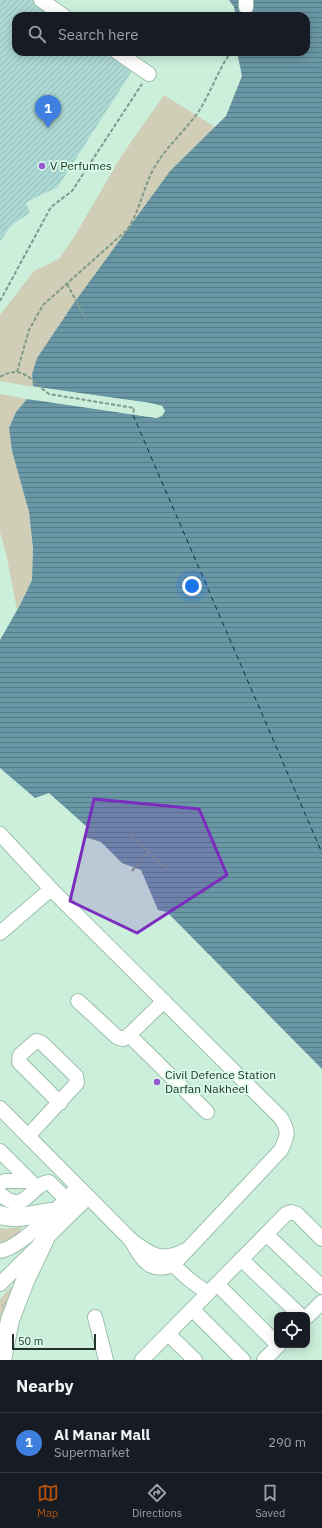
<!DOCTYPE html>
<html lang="en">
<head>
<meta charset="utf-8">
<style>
  :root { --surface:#171b24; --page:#20242c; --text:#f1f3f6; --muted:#9ea1a6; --line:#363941; --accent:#b45309 }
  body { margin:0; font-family:"IBM Plex Sans",sans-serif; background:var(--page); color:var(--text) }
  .controls { position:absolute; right:12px; bottom:12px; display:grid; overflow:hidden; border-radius:8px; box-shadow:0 2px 10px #0003 }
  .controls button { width:36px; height:36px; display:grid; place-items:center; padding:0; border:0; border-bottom:1px solid var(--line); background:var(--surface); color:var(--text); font:20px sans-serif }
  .scale { position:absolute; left:12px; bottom:10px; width:84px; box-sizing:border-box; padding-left:4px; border:2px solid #24322b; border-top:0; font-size:11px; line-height:14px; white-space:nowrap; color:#24322b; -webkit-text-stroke:3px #d8fce8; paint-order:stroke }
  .you { position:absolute; left:192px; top:586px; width:14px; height:14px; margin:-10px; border:3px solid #fff; border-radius:50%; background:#1a73e8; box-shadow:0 0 0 6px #1a73e833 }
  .badge { display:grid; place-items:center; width:26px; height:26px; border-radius:50%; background:var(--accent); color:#fff; font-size:13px; font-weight:700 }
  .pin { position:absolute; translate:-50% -33px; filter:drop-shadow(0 1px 2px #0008) }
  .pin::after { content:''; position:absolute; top:21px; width:14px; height:12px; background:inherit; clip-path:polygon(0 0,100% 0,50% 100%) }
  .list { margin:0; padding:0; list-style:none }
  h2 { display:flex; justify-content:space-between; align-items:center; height:52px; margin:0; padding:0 16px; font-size:17px }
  h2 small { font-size:13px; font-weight:400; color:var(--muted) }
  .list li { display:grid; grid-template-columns:26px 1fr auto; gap:12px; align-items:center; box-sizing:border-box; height:60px; padding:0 16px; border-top:1px solid var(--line) }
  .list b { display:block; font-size:15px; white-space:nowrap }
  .list p { margin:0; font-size:13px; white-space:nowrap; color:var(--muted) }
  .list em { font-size:13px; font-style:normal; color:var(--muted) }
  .icon { flex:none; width:22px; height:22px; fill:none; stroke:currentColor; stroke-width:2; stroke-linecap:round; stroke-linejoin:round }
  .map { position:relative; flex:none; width:322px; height:1360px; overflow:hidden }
  .search { position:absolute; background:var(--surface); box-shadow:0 2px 10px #0003; left:12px; right:12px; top:12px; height:44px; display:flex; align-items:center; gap:10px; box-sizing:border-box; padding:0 14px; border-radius:12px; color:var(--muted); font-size:15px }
  .sheet { height:112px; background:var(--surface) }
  nav { display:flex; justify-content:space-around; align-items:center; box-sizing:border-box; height:56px; border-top:1px solid var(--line); background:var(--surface); font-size:11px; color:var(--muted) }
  nav a { display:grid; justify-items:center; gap:2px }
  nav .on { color:var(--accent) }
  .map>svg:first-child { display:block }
  .grass { fill:url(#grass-tufts) }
  .park { fill:#d0ceb6 }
  .water { fill:url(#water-rules) }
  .pier { fill:#cbefdb }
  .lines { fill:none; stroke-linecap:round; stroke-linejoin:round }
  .ferry { stroke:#093540; stroke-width:1; stroke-dasharray:5 4; stroke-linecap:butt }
  .building { fill:url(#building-hatch) }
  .minor-casing { stroke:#9dc0ad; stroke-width:16 }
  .major-casing { stroke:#9dc0ad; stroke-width:20 }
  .path { stroke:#7f998b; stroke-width:2; stroke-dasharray:4 2; stroke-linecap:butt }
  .minor { stroke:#fff; stroke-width:14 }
  .major { stroke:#fff; stroke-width:18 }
  .marked { fill:#7b2cbf; fill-opacity:0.2; stroke:#7b2cbf; stroke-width:3; stroke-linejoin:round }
  .poi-dot { fill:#9457cd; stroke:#d8fce8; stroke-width:1.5 }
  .labels { text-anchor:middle; stroke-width:3.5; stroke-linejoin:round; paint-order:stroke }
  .poi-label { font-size:12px; fill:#24322b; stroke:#d8fce8; text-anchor:start }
</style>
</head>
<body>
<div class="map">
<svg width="322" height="1360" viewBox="0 0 322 1360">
  <defs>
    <pattern id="grass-tufts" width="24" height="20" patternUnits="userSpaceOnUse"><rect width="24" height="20" fill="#d0ceb6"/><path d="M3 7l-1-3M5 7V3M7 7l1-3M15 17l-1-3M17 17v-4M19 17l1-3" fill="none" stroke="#b2b19d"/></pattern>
    <pattern id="water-rules" width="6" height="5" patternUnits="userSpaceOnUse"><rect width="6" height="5" fill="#6a97a5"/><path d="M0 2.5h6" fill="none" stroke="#577c87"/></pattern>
    <pattern id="building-hatch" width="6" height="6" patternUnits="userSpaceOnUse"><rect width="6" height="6" fill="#add9d5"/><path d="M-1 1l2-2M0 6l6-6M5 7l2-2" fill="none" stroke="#95bbb7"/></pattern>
  </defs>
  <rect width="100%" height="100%" fill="#cbefdb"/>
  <g class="grass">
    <path d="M22 1227C19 1236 9 1240 0 1243V1228L5 1229Z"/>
    <path d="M15 1283 0 1331V1299Z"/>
  </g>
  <g class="park">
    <path d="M164 95 215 127 170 171 74 303 37 358 32 374 33 387 0 381V315L34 271 59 259 74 237 122 155Z"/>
    <path d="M0 394 27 399 16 412 9 428 12 451 29 512 33 548 32 580 17 610 6 553 0 532Z"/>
  </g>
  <path class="water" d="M229 0H322V1069L167 912 158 910 141 870 122 863 101 842 85 837 87 827 49 793 35 798 0 768V640L20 605 32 580 33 548 29 512 12 451 9 428 16 412 27 399 157 418 165 411 162 406 150 403 33 387 32 374 37 358 74 303 170 171 226 116 242 76 237 52H306V16H236L234 7Z"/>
  <path class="pier" d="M31 386 150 403 162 406 165 411 162 416 157 418 25 398 28 397 156 416 161 414 162 411 161 408 150 405 33 389Z"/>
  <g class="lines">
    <path class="ferry" d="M133 415 322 853"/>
  </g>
  <path class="building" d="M0 0H34L57 16H16V52H110L134 68 57 188 42 194 26 203 30 213 19 220 10 227 0 242Z"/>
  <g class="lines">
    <g class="minor-casing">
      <g id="minor">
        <path d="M41 0 64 16"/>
        <path d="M246 0V7"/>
        <path d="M117 52 149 74"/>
        <path d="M0 834 51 889 281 1118C289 1132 288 1135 281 1150L173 1265C149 1274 142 1259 131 1240"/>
        <path d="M0 933 51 889"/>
        <path d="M78 1001 117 1037 123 1039 127 1037 164 1001"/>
        <path d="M129 1035 207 1112"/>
        <path d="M0 1108 131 1240C151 1255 162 1263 186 1250"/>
        <path d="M28 1136 77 1083 76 1076 42 1043 36 1041 20 1055 19 1062 60 1103"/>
        <path d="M0 1151 37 1188"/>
        <path d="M0 1183 5 1181H30"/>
        <path d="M0 1194C26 1217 31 1183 49 1182L66 1199"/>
        <path d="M266 1234 322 1287"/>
        <path d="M0 1251C24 1246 60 1205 78 1187"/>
        <path d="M241 1259 300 1315"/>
        <path d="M173 1265 191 1281 208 1293"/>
        <path d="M0 1284 88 1197"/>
        <path d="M217 1284 277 1344"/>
        <path d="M192 1309 243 1360"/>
        <path d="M95 1317 106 1360"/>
        <path d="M307 1317 322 1302"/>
        <path d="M168 1334 195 1360"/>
        <path d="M142 1360 286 1214 291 1212 297 1214 322 1239"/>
        <path d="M264 1360 279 1345"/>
      </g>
    </g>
    <g class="major-casing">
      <g id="major">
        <path d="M0 1215C16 1220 36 1214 52 1212"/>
        <path d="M2 1360 10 1320 25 1281 45 1239"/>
      </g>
    </g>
    <g class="path">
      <path d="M67 284 85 317"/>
      <path d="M0 301 51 207 72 191 142 84"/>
      <path d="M17 372 29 330 43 305 127 230C140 211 143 188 154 168 166 147 185 131 199 111 211 92 218 70 231 52"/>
      <path d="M0 377C23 363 32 382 49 394L134 408 133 415"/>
      <path d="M130 835 167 869"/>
      <path d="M132 871 148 852"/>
    </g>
    <use href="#minor" class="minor"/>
    <use href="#major" class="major"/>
  </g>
  <path class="marked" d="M94 799 199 809 227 875 137 933 70 901Z"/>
  <g class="poi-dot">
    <circle cx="42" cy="166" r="4"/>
    <circle cx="157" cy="1082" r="4"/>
  </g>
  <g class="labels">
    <g class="poi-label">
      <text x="50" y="170">V Perfumes</text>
      <text x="165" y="1079">Civil Defence Station<tspan x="165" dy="14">Darfan Nakheel</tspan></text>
    </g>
  </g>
</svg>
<div class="controls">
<button><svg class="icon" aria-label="locate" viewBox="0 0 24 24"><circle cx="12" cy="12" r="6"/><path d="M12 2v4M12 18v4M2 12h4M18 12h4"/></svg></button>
</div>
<div class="scale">50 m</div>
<div class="you"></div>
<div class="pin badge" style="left:48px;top:128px;background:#3f7fe0">1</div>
<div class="search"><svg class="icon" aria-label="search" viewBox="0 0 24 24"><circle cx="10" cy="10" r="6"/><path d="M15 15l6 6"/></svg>Search here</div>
</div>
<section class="sheet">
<h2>Nearby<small></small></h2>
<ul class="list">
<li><span class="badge" style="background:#3f7fe0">1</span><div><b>Al Manar Mall</b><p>Supermarket</p></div><em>290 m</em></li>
</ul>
</section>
<nav>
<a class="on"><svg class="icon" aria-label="map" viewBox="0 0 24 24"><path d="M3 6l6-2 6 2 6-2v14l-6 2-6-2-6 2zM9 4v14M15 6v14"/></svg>Map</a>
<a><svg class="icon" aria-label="directions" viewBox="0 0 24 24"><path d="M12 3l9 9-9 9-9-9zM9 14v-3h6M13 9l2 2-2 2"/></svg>Directions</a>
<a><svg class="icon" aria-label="saved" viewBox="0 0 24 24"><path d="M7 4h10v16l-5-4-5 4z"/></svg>Saved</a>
</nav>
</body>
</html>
